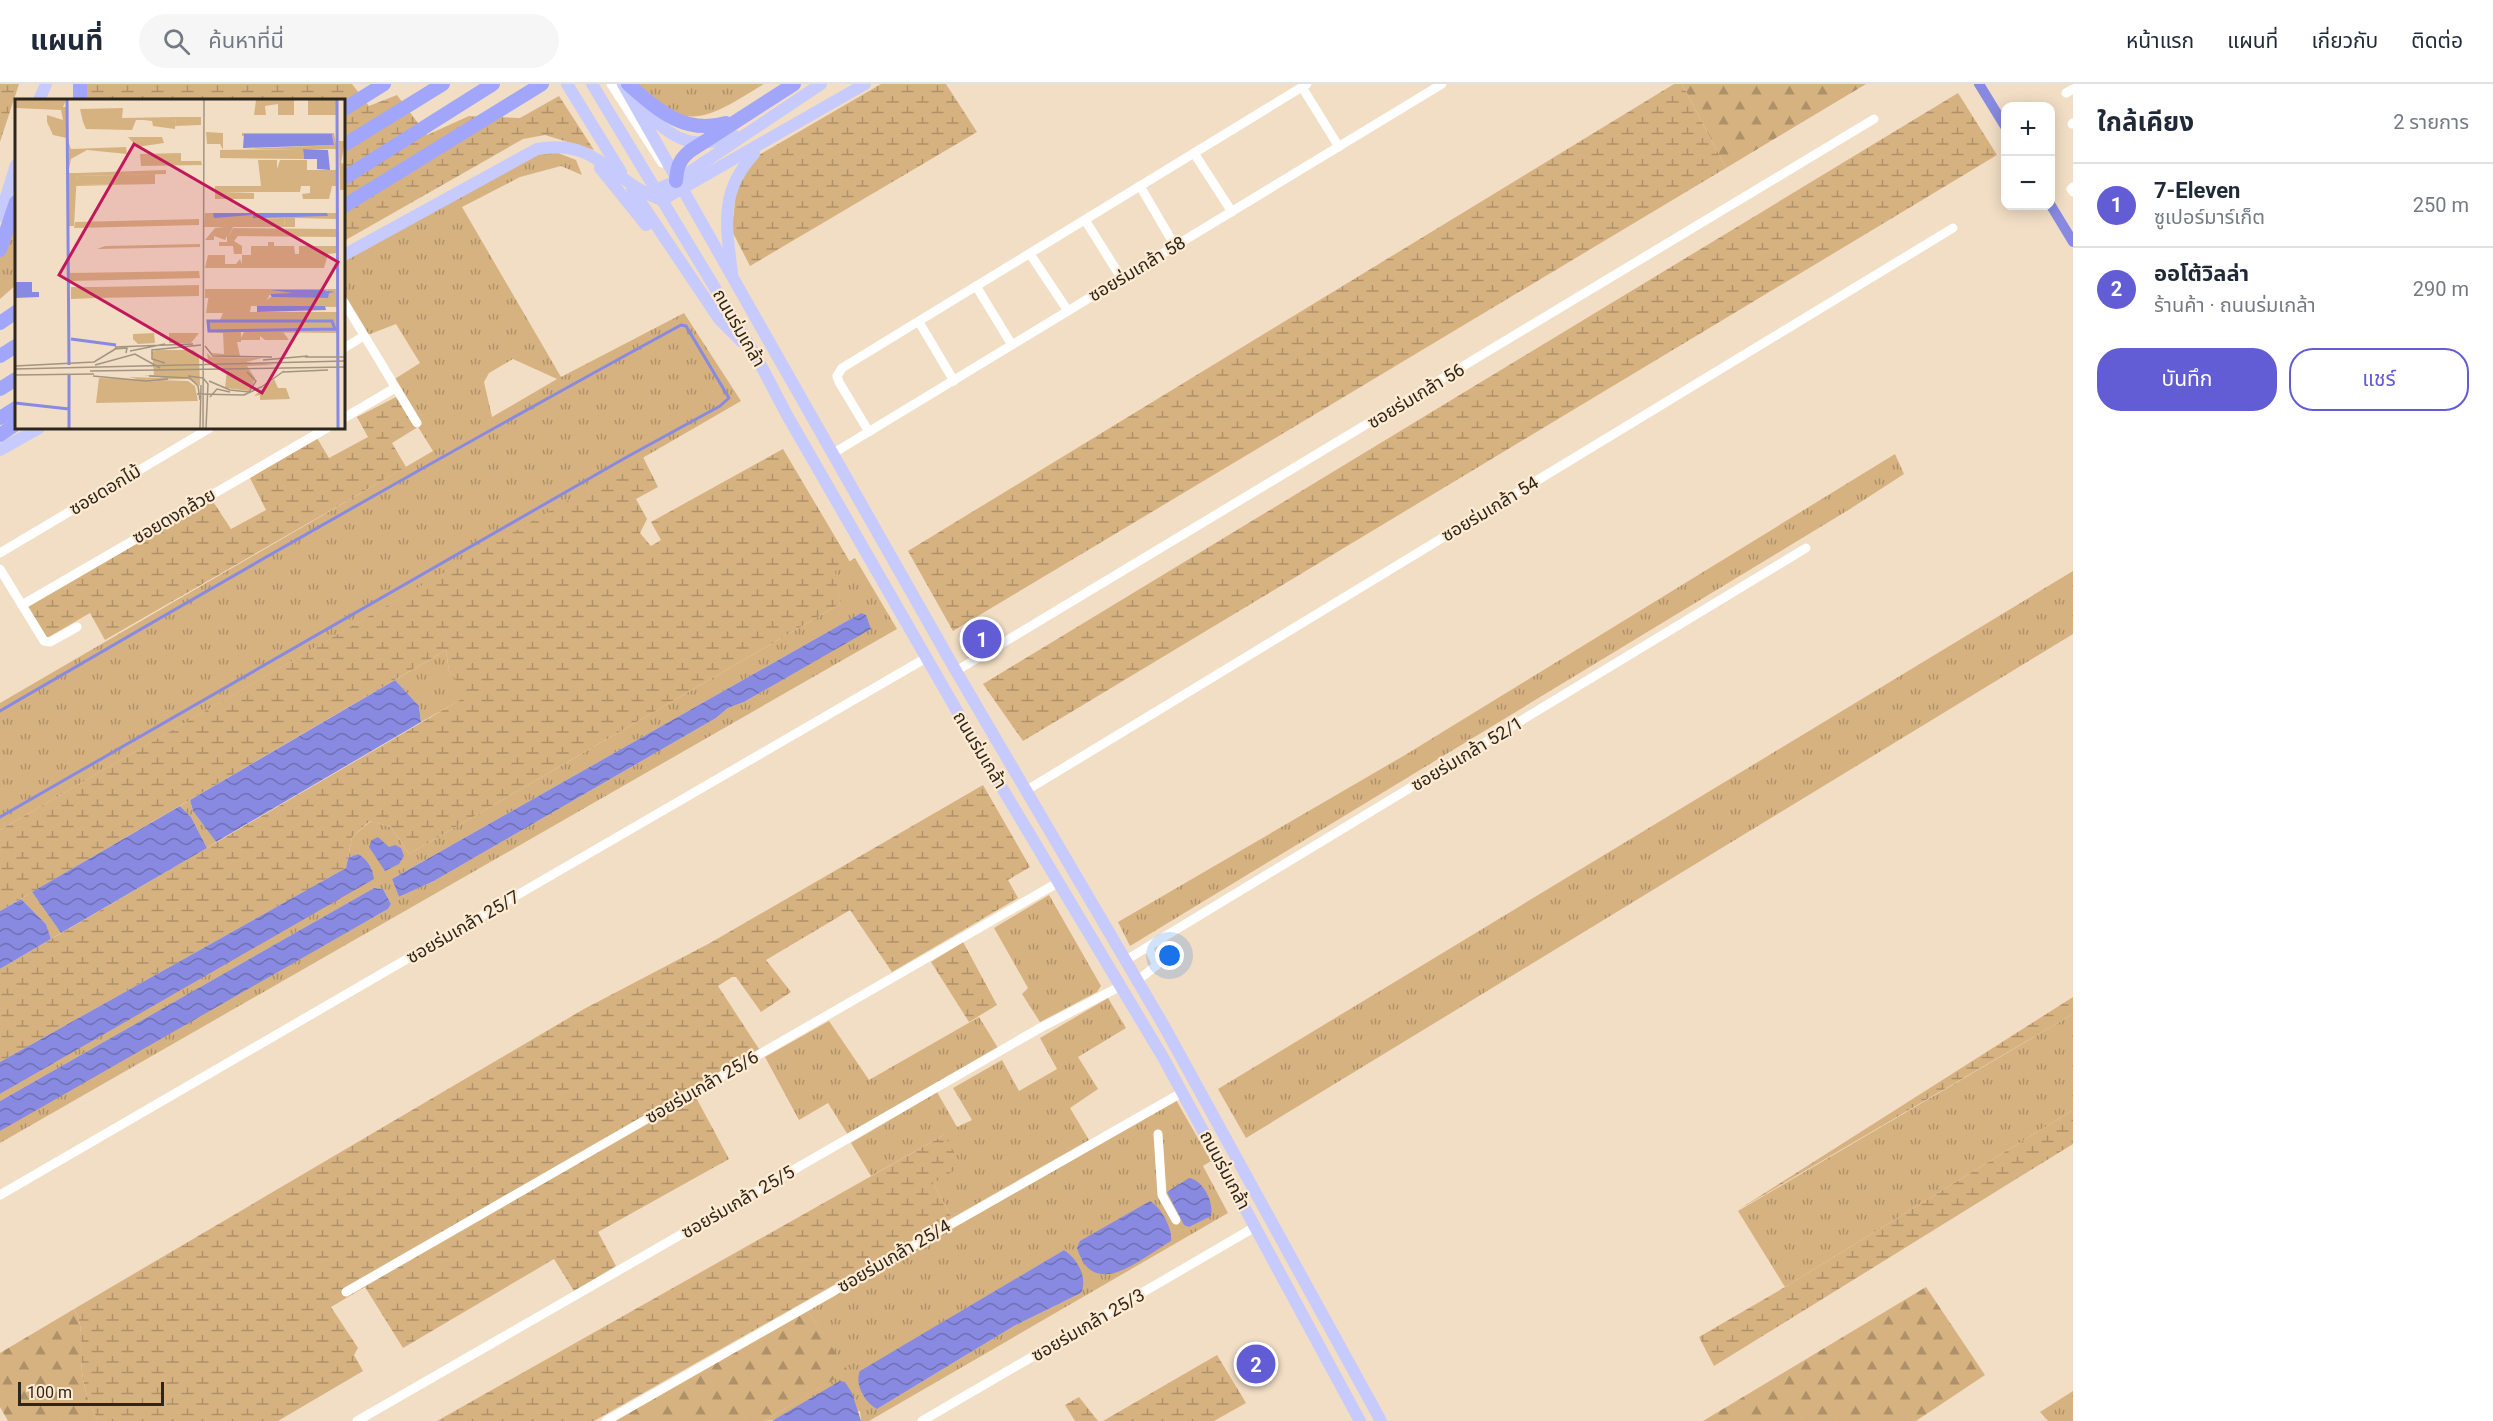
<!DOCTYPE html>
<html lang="th">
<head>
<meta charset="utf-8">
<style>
  :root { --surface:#fff; --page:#f6f6f7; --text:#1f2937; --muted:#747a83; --line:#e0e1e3; --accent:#625cd5 }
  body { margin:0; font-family:Roboto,"Noto Sans Thai",sans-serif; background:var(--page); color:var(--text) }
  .controls { position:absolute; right:18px; top:18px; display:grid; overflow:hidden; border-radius:12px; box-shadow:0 3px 15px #0003 }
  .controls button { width:54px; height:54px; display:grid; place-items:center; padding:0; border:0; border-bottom:2px solid var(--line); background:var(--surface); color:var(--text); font:30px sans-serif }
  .scale { position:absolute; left:18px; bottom:15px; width:146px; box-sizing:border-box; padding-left:6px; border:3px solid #2d261c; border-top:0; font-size:16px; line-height:21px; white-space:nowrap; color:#2d261c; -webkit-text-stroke:4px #ffebd2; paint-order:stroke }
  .you { position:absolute; left:1170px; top:872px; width:21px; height:21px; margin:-15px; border:4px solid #fff; border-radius:50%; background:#1a73e8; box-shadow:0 0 0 9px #1a73e833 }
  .badge { display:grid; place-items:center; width:39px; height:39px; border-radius:50%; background:var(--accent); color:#fff; font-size:20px; font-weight:700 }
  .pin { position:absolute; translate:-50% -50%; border:3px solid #fff; box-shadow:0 2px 6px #0006 }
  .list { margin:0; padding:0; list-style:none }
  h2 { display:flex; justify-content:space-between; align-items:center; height:78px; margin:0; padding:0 24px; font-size:26px }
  h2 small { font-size:20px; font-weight:400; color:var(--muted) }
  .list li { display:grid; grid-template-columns:39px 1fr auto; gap:18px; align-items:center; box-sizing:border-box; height:84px; padding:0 24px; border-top:2px solid var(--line) }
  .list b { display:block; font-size:22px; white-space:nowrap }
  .list p { margin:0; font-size:20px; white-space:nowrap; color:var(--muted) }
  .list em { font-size:20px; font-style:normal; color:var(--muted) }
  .actions { display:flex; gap:12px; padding:18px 24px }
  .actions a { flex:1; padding:14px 0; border:2px solid var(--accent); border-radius:24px; text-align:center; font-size:21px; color:var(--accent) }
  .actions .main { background:var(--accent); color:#fff }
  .icon { flex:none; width:33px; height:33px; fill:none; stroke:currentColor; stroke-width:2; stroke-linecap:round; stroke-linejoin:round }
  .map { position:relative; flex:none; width:2073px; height:1337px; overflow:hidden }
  header { display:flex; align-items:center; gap:36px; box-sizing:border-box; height:84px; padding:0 30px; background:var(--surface); border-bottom:2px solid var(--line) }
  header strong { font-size:28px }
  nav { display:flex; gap:33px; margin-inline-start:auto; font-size:21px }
  .search { width:420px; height:54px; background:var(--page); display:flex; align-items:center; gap:15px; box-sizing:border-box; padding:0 21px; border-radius:33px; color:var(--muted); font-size:22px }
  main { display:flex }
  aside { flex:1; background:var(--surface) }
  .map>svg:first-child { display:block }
  .grass { fill:url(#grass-tufts); fill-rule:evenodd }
  .forest { fill:url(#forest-firs) }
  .wetland { fill:url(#wetland-marsh) }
  .water { fill:url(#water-waves) }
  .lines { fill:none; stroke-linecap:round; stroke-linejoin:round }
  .stream { stroke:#878ae0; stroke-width:3 }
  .canal { stroke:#878ae0; stroke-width:10 }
  .minor { stroke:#fff; stroke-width:9 }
  .major { stroke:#c7cafd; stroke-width:12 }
  .highway { stroke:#a2a6fb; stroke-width:14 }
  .labels { text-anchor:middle; stroke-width:4.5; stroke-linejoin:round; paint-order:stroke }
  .street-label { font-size:18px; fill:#2d261c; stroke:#ffebd2 }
  .inset-river { fill:none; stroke:#878ae0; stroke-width:3 }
  .inset-road { fill:none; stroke:#a39481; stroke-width:1.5 }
  .view { fill:#c2185b; fill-opacity:0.15; stroke:#c2185b; stroke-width:3 }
  .inset-edge { fill:none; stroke:#2d261c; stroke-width:3 }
</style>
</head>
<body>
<header>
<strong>แผนที่</strong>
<div class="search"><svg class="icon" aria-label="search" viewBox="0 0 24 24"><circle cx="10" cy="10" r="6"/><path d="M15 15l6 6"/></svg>ค้นหาที่นี่</div>
<nav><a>หน้าแรก</a><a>แผนที่</a><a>เกี่ยวกับ</a><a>ติดต่อ</a></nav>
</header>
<main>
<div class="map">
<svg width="2073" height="1337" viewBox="0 0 2073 1337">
  <defs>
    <pattern id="grass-tufts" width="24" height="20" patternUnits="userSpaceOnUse" patternTransform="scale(1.5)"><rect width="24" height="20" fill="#d7b281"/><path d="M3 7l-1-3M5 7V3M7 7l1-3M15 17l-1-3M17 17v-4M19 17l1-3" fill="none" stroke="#af9169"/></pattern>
    <pattern id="forest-firs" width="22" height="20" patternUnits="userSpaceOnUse" patternTransform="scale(1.5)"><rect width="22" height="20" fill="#d7b281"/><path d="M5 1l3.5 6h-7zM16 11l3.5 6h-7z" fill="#af9169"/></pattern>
    <pattern id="wetland-marsh" width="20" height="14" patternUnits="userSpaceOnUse" patternTransform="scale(1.5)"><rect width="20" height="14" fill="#d7b281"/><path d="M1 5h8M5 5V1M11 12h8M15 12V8" fill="none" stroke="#af9169"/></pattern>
    <pattern id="water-waves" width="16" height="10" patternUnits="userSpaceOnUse" patternTransform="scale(1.5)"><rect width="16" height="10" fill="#878ae0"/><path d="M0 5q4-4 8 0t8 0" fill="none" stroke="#6f71b5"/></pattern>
  </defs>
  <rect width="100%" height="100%" fill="#f2dec5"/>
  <g class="grass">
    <path d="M638 0H764C712 31 686 54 638 0Z"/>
    <path d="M558 69 576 76 582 91 561 82 520 93 462 123 561 293 684 229 741 317 0 746V619L433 367 390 298 420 279 396 240 360 254 344 221V176L535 70ZM513 275 557 295 492 333 484 298 489 289Z"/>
    <path d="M16 128V201L0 215V173Z"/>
    <path d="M1895 370 1904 390 1850 425 1130 862 1118 838 1405 671Z"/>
    <path d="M855 474 897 545 0 1059V1047L22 1033 388 825 391 820 383 805 374 804 0 1017V1010L313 829 358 770 348 774 352 753 371 737 391 743 409 770 840 520 834 487ZM861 529 870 545 744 618 728 624 716 634 434 797 399 813 392 795Z"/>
    <path d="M2073 487V550L1246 1054 1218 1005Z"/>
    <path d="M446 566 449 587 468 612 421 638 419 622 395 596Z"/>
    <path d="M190 716 193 727 216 758 207 764 191 733 180 722Z"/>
    <path d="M32 808 61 849 51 855 46 840 21 815Z"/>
    <path d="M1049 811 1101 902 1097 908 1040 938 1022 910 1028 904 994 844Z"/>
    <path d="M1108 914 1126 944 1078 973 1098 1005 1070 1024 1089 1056 952 1134 933 1099 944 1051 871 1092 851 1059 937 1008 957 1043 972 1036 953 1004 1002 976 1019 1007 1057 985 1040 954Z"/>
    <path d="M2073 930V1026L1785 1203 1738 1127Z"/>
    <path d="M979 933 998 964 848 1051 828 1019 799 1036 765 973 829 937 869 996Z"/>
    <path d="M1176 1016 1211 1077 1203 1082 1228 1129 869 1337H861L860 1327 764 1337 847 1287 807 1226ZM1064 1166C1080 1177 1083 1191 1081 1209L1014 1242 877 1325 955 1231Z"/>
    <path d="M2073 1307V1337H2048L2040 1328Z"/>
  </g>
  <g class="forest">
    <path d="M1682 0H1866L1726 84Z"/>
    <path d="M1926 1203 1985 1291 1916 1337H1703Z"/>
    <path d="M74 1225C83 1241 81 1253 81 1270 81 1293 86 1318 99 1337H8L0 1323V1269Z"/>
    <path d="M807 1226 848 1287 764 1337H615Z"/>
  </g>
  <g class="wetland">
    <path d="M0 0H19L0 58Z"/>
    <path d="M84 0H352L369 22 397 11 427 51 469 32 520 34 559 12 594 66 545 51 523 55 344 157V16H83Z"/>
    <path d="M881 0H946L977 48 750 182 732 147 736 107 746 87 759 71Z"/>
    <path d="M1674 0H1682L1726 84 953 547 908 467Z"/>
    <path d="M1958 9 1997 71 1023 657 983 600Z"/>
    <path d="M400 311 418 343 392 359 406 383 105 556 90 529 47 554 28 523 212 416 231 445 266 426 250 394 317 354 329 374 368 353 357 333Z"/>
    <path d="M783 365 850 478 835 487 840 520 409 770 391 743 370 737 352 753 346 784 0 978V885L467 612 449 587 446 566 0 827V746L643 373 658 403 636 415 647 435 640 449 651 462 661 456 651 438Z"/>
    <path d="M983 701 1030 783 1008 796 1018 814 892 888 850 826 766 876 791 908 761 928 736 893H732L718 902 759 965 691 1004 729 1075 598 1148 616 1182 574 1207 554 1175 403 1264 365 1203 331 1223 358 1264 354 1271 363 1287 278 1337H99C86 1318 81 1293 81 1270 81 1253 83 1241 74 1225L584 925 710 859Z"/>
    <path d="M963 858 997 921 969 938 931 878Z"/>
    <path d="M2073 913V930L1738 1126Z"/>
    <path d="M2073 1026V1060L1714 1282 1699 1253 1785 1203Z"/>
    <path d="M944 1051 962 1082 933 1099 952 1134 594 1337H437Z"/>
    <path d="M1217 1271 1246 1319 1214 1337H1103Z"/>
    <path d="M1079 1313 1098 1337H1075L1065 1321Z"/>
  </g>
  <g class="water">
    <path d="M861 529 866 531 871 545 744 618 728 624 716 634 434 797 399 813 392 795Z"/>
    <path d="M395 596 419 622 421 638 216 758 193 727 190 716Z"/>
    <path d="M180 722 191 733 207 764 61 849 32 808Z"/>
    <path d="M378 753 389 763 395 761 401 764 404 772 399 780 385 787 369 763 372 756Z"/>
    <path d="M358 770C368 776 372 783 374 795L0 1010V978L346 784 348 774Z"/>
    <path d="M374 804 383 805 391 820 388 825 0 1047V1017Z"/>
    <path d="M21 815 46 840 51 855 0 885V827Z"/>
    <path d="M1189 1094C1203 1096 1214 1118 1211 1132L1189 1143 1184 1141 1167 1108Z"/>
    <path d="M1150 1117C1161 1123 1173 1145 1171 1157 1140 1175 1094 1218 1077 1164L1080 1157Z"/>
    <path d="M1064 1166C1078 1175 1088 1194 1081 1209L1014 1242 877 1325C865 1319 854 1300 860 1287Z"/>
    <path d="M840 1297 845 1298 852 1309 861 1337H772Z"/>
  </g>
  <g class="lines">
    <path class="stream" d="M0 627C226 495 452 366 681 241L686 242 729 314 720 322 625 374 0 733"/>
    <g class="canal">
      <path d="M1979 0 2006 44"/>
      <path d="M2050 120 2073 158"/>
    </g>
    <g class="minor">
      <path d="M611 0 662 79"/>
      <path d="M1302 3 1339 63"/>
      <path d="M2066 9 2073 5"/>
      <path d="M2072 40 2073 39"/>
      <path d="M1194 69 1232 128"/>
      <path d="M1140 102 1175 162"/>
      <path d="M2073 103 2071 105 2073 108"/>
      <path d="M1085 136 1122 195"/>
      <path d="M1030 170 1068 227"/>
      <path d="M976 202 1012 261"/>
      <path d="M344 218 417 339"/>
      <path d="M919 238 954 297"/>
      <path d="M344 264 364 252"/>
      <path d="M344 334 395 304"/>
      <path d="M869 348 839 298 837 292 842 284 1307 0"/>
      <path d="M832 370 1442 0"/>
      <path d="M0 469 210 344"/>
      <path d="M0 485 44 557 50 558 77 543"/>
      <path d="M22 521 327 344"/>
      <path d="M956 587 1874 35"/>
      <path d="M1027 706 1953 144"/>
      <path d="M1126 876 1806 464"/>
      <path d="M1138 896 1157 881 1148 863"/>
      <path d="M1158 1050 1162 1111 1176 1136"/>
      <path d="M0 1111 926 574"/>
      <path d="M346 1208 1059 798"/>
      <path d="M357 1337 1040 944 1121 902"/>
      <path d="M606 1337 1183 1008"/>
      <path d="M922 1337 1255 1143"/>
    </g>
    <g class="major">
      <path d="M567 0 621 88"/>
      <path d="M592 0 756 272 787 331 980 667 1164 975 1360 1337"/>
      <path d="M623 0 956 587 1164 942 1381 1337"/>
      <path d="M39 16 46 0"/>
      <path d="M640 23C673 54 689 68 735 52"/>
      <path d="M600 84 646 141"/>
      <path d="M632 105 719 235 742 258"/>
      <path d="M656 106 676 97 821 0"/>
      <path d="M0 132 16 81"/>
      <path d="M344 171 537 65C600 54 610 98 662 116L865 0"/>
      <path d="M732 189C726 141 719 108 754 70"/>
      <path d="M0 366 39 344"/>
    </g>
    <g class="highway">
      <path d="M80 0V16"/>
      <path d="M628 0C658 26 684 51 726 39"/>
      <path d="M344 25 384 0"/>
      <path d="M344 61 443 0"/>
      <path d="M344 94 493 0"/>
      <path d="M676 97C677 83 679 76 690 67L794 0"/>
      <path d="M344 122 542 0"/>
      <path d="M0 166 16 118"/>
      <path d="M0 239 16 228"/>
      <path d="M0 272 16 262"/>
      <path d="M0 305 16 295"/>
      <path d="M0 334 16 324"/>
      <path d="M0 351 16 340"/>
    </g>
  </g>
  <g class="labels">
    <g class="street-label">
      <text transform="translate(1137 185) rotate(-31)" y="6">ซอยร่มเกล้า 58</text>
      <text transform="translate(739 244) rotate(60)" y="6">ถนนร่มเกล้า</text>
      <text transform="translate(1416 312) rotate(-31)" y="6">ซอยร่มเกล้า 56</text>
      <text transform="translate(105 406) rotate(-31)" y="6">ซอยดอกไม้</text>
      <text transform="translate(1490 425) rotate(-31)" y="6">ซอยร่มเกล้า 54</text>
      <text transform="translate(174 432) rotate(-30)" y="6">ซอยดงกล้วย</text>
      <text transform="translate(980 666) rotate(59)" y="6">ถนนร่มเกล้า</text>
      <text transform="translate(1467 670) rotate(-31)" y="6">ซอยร่มเกล้า 52/1</text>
      <text transform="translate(463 843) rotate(-30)" y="6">ซอยร่มเกล้า 25/7</text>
      <text transform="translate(702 1003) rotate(-30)" y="6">ซอยร่มเกล้า 25/6</text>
      <text transform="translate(1225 1086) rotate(62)" y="6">ถนนร่มเกล้า</text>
      <text transform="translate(738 1118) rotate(-30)" y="6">ซอยร่มเกล้า 25/5</text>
      <text transform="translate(894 1172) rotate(-30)" y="6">ซอยร่มเกล้า 25/4</text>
      <text transform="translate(1088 1241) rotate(-30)" y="6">ซอยร่มเกล้า 25/3</text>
    </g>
  </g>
  <g transform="translate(15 15)">
    <rect width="330" height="330" fill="#f2dec5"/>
    <path d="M108 9 107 19 161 18 160 30 138 27 137 22 128 21H121L117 31 71 30 68 23 65 10ZM191 33 208 34V51L205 45H192ZM227 34H319L322 50H227L319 46 317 35 227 37ZM324 42H330L326 64 330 65V91H325ZM140 75V85L66 86 62 77ZM190 114H322V120L280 119V128H270L269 119 237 120V128H218L214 137H223L219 142 227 147V155H219L218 147H204V143H212V137L210 141 199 137V141H190L200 129 209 128H189ZM184 120V126L59 129 60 123ZM185 145V148L82 150 90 147ZM190 190H322L323 199H313V191H309L307 195H255L252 201 250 196 190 199ZM192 221H323L322 234 226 233V243H222L225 257H200L197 254 209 255 208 234 193 233ZM142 251H178L184 256 185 287 173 280 126 281 114 278 150 279 129 276H139L137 253Z" fill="#d7b281"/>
    <path d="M39 1H51L48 8H51L52 39 38 36 32 23V16L48 21 46 11 0 9V6H39ZM113 38H147L149 44 122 48ZM53 42 56 50 111 48 112 55 72 51 56 60 54 70ZM166 54V62H186L187 66 126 67 125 55ZM53 74H62L59 127H54ZM269 119 270 128H237V120ZM56 188H82V199L56 200Z" fill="#d7b281"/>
    <path d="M0 1H41L39 6 27 7 0 6ZM241 1H279V16H263V5L250 7 251 16H239ZM293 1H321V16H293ZM161 18H186V26L160 27ZM288 50 289 60 205 59V51ZM243 61H262V70L265 61H292V71H322V87H317L314 100H288L287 95 295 94V87H286L285 93H207L239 94V100H217V104L215 100H200V87H246ZM151 71V75L62 77 67 86 140 85 60 87 62 74ZM218 129 322 130V138L214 137ZM253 143H259V147H279L280 155H284V147H322V154L313 155 309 169H190L193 156H210V165H221L225 160 227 165V156H236V147H253ZM184 172 185 179 55 182V174ZM184 186V197L82 199V188ZM194 195H250L252 201 257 197 323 199V208L236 207 235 213H323V221H205L208 214H191ZM229 233H268L274 241H250L245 237V241H225ZM139 234 140 244 123 245 118 240V235ZM154 234H184L176 244H154ZM192 254 196 258 247 259 231 263 261 266 232 267 240 279 235 292 210 289 212 271 193 261ZM84 279 173 282 180 287 183 302 81 304ZM259 280 263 289H271L275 300 245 301V296L239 297Z" fill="#d7b281"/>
    <path d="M229 35H317L319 46 228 49ZM288 50 313 51 315 71 302 70V60H289ZM198 114H236L237 116 199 119ZM238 114H312L313 117 238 119ZM0 183H17V193H24V198L0 199ZM256 191H309L320 193 314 194 313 199 257 198 255 195 278 194ZM242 207H310L311 211 242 213Z" fill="#878ae0"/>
    <path class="inset-river" d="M52 1 54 266M322 1 323 329M193 222H317L320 230 194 232ZM56 240 101 246M0 304 54 310M54 329V276"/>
    <path class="inset-road" d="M190 247 198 257 257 258M100 248 178 245M99 250 112 249 111 254M115 252 150 245M290 258H330M248 261 293 257M150 264 137 260V251L186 246M80 266 120 255 145 269M0 267 79 263 102 249M0 270 330 262M75 272 330 268M268 273 313 271M0 276 79 275M78 277 131 282 153 280M134 277 175 279 183 287 185 301M173 277 188 279 193 285 191 329M194 282 215 291 234 293 241 282 232 273M245 289 269 272M182 295 229 296 246 288M195 298 202 290 215 293M185 329 186 286M188 329 189 1"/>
    <path class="view" d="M119 45 323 163 247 294 44 176Z"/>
    <rect width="330" height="330" class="inset-edge"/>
  </g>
</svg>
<div class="controls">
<button>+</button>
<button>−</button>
</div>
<div class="scale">100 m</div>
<div class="you"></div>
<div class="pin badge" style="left:982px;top:555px">1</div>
<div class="pin badge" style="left:1256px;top:1280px">2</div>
</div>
<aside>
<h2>ใกล้เคียง<small>2 รายการ</small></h2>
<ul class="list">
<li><span class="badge">1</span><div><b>7-Eleven</b><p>ซูเปอร์มาร์เก็ต</p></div><em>250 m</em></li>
<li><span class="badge">2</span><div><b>ออโต้วิลล่า</b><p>ร้านค้า · ถนนร่มเกล้า</p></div><em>290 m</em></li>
</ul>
<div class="actions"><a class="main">บันทึก</a><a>แชร์</a></div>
</aside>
</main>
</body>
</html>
